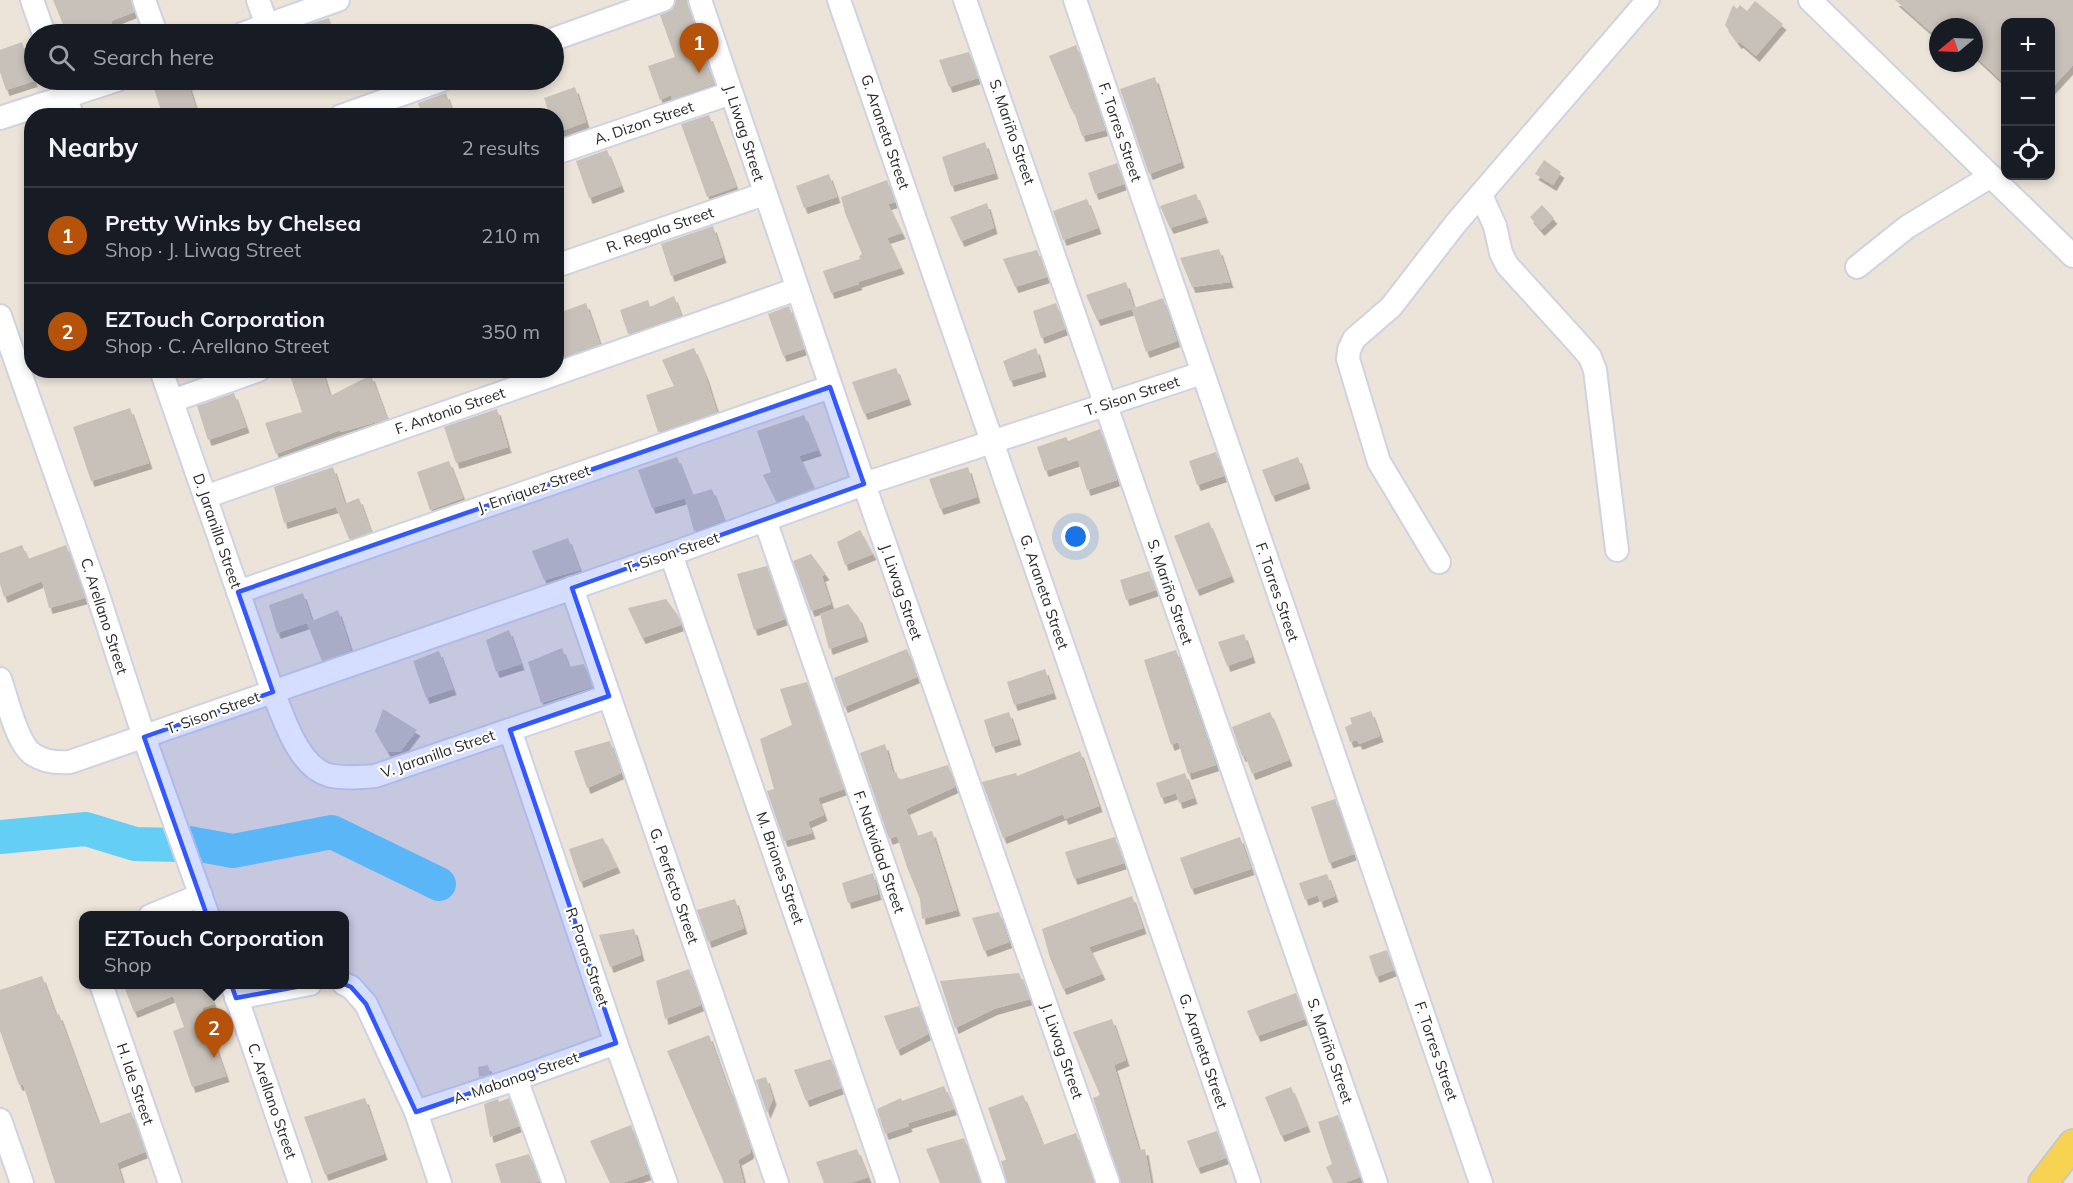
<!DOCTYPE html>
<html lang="en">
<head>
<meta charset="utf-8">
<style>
  :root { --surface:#171b24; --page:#20242c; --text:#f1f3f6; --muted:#9ea1a6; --line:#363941; --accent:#b45309 }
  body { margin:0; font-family:Mulish,sans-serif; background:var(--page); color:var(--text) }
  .controls { position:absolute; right:18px; top:18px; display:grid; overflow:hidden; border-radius:12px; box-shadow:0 3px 9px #0003 }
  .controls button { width:54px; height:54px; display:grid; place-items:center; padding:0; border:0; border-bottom:2px solid var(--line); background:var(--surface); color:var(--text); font:30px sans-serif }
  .compass { position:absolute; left:1929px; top:18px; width:54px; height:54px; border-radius:50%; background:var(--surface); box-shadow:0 3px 9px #0003; rotate:251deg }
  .you { position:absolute; left:1076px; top:537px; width:21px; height:21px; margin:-15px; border:4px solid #fff; border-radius:50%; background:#1a73e8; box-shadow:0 0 0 9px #1a73e833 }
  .badge { display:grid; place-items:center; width:39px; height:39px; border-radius:50%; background:var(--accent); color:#fff; font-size:20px; font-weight:700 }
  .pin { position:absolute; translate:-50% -50px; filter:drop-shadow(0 2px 3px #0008) }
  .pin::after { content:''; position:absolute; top:32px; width:21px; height:18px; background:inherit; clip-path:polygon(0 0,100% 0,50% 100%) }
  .popup { position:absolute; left:79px; top:911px; width:270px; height:78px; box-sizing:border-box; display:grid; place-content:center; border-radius:12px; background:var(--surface); filter:drop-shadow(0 2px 4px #0005); font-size:20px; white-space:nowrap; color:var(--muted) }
  .popup b { font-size:22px; color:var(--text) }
  .popup::after { content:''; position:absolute; left:50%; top:100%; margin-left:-12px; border:12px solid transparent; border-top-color:var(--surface) }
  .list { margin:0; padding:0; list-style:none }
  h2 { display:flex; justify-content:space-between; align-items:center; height:78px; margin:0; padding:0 24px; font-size:26px }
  h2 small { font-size:20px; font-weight:400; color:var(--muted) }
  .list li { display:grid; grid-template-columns:39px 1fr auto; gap:18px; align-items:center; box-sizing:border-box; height:96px; padding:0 24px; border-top:2px solid var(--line) }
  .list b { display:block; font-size:22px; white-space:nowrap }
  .list p { margin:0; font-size:20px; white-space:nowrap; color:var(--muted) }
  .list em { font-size:20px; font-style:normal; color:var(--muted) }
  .icon { flex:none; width:33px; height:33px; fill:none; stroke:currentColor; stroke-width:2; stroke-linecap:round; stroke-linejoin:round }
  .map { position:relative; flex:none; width:2073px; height:1183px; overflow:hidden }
  .search { position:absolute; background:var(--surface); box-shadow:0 3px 9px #0003; left:24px; top:24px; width:540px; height:66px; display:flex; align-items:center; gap:15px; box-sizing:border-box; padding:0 21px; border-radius:33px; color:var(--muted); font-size:22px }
  .panel { position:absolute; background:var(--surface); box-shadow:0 3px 9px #0003; left:24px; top:108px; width:540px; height:270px; border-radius:24px }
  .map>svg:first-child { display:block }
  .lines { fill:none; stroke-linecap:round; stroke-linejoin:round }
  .river { stroke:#65cef5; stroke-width:34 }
  .building { fill:#c7c1b9; filter:url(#shadow) }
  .minor-casing { stroke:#ced2e3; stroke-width:26 }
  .major-casing { stroke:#c7c7c7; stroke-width:32 }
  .minor { stroke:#fff; stroke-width:22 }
  .major { stroke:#f8d352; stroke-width:28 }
  .marked { fill:#3358ff; fill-opacity:0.2; stroke:#3358ff; stroke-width:4.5; stroke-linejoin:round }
  .labels { text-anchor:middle; stroke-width:4.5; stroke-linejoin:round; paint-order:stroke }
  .street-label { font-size:15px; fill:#292929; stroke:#fff }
</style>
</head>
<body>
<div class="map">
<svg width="2073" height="1183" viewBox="0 0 2073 1183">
  <defs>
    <filter id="shadow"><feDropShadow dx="3.5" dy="6" stdDeviation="0" flood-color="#0004"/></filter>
  </defs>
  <rect width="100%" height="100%" fill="#ece4d9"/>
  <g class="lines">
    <g class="river">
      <path d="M0 837 86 829 135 844 179 845"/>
      <path d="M189 843 233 851 332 832 439 884"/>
    </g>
  </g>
  <g class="building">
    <path d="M53 0H131L134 12 111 21 115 34H67Z"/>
    <path d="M676 0H687L701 45 699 46 714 84 672 99 671 95 660 100 648 66 675 57 660 15 673 9Z"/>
    <path d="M1895 0H2073V65L2050 90V22H2006V85L1974 55V27H1935L1931 32Z"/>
    <path d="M1755 1 1783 24 1756 56 1740 42 1738 43 1725 25 1733 5 1737 9 1740 5 1747 11Z"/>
    <path d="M329 18 335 34H286L307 25Z"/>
    <path d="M22 42 34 81 6 90 0 72V50Z"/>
    <path d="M1076 45 1105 130 1082 136 1073 109H1071L1049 56Z"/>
    <path d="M969 52 978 78 949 87 939 60Z"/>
    <path d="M1155 77 1181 162 1149 174 1120 89Z"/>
    <path d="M160 80H187L197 112 185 116H163L152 83Z"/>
    <path d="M575 87 586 122 556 133V116H550L544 98Z"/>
    <path d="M446 93 454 116H422L418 103Z"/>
    <path d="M709 115 736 187 707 197 681 124Z"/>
    <path d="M985 142 995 173 951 186 942 157Z"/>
    <path d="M607 150 621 186 589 198 576 161Z"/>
    <path d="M1544 160 1561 172 1553 185 1535 174Z"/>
    <path d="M1117 163 1124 184 1095 194 1088 173Z"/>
    <path d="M829 174 837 197 804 208 796 186Z"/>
    <path d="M887 180 895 202 888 204 902 233 887 238 901 268 858 282 859 284 831 293 823 271 860 259 859 256 862 254 845 213 841 197Z"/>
    <path d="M1196 194 1205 217 1170 228 1160 206Z"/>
    <path d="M1087 199 1098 228 1063 240 1053 211Z"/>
    <path d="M987 203 994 228 961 241 950 217Z"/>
    <path d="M1542 205 1554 218 1541 230 1530 217Z"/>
    <path d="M713 226 723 257 671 276 661 244Z"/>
    <path d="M1219 249 1230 282 1192 287 1180 258Z"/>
    <path d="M1037 250 1047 277 1015 287 1003 259Z"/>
    <path d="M1126 282 1134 308 1163 298 1177 341 1146 352 1132 309 1097 320 1086 295Z"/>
    <path d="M674 296 681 315 628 334 620 310 648 300 650 307Z"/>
    <path d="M586 303 600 344 556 359V314Z"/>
    <path d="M1056 303 1065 329 1041 338 1033 311Z"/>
    <path d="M789 306 804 349 783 356 768 314Z"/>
    <path d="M694 348 705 374 717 412 658 432 646 395 674 386 662 360Z"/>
    <path d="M1036 348 1043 371 1010 381 1003 361Z"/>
    <path d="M896 368 908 399 864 414 852 382Z"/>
    <path d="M288 370H322L330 396 371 375 387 419 341 432 340 430 276 454 265 423 302 412Z"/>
    <path d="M234 393 246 427 208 440 197 406Z"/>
    <path d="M130 408 149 463 91 481 73 427Z"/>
    <path d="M497 409 508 447 456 463 444 427Z"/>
    <path d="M804 415 818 450 799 456 814 488 776 501 763 475 771 472 757 431Z"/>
    <path d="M1100 429 1117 480 1087 490 1078 460 1045 471 1037 447 1066 437 1068 441Z"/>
    <path d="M1216 452 1224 476 1197 485 1189 461Z"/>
    <path d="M677 457 692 495 712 489 724 520 694 531 685 498 652 508 638 470Z"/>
    <path d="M1298 457 1307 483 1272 496 1262 470Z"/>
    <path d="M449 461 463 498 430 510 417 472Z"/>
    <path d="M333 467 345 504 284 523 274 487Z"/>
    <path d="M968 467 977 497 940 509 929 479Z"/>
    <path d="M359 498 371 532 349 539 336 507Z"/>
    <path d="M1209 522 1231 576 1196 590 1174 536Z"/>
    <path d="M860 530 873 554 845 565 837 542Z"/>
    <path d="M568 538 580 570 544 580 532 551Z"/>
    <path d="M22 545 28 559 66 545 85 598 49 608 42 581 4 597 0 584V553Z"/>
    <path d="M811 554 826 574 822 576 831 604 811 611 793 561Z"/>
    <path d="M767 566 785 619 754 630 737 574Z"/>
    <path d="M1149 571 1156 590 1126 600 1120 580Z"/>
    <path d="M303 593 312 621 338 610 351 650 322 661 307 623 277 633 269 605Z"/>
    <path d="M666 599 677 614 681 625 642 638 628 608Z"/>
    <path d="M848 604 859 618 865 636 829 649 820 614Z"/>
    <path d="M509 630 521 664 496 672 486 640Z"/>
    <path d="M1244 634 1252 657 1227 666 1218 642Z"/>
    <path d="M562 648 569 667 584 664 592 687 541 703 528 662Z"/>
    <path d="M907 649 917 677 844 707 834 678Z"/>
    <path d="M1176 650 1216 765 1188 774 1178 742 1171 745 1144 660Z"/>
    <path d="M439 651 453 689 426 698 413 661Z"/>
    <path d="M1045 669 1053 693 1014 705 1007 682Z"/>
    <path d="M807 682 844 789 818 798 824 815 808 822 812 833 784 841 767 791 774 789 760 739 792 725 780 689Z"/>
    <path d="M383 709 417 730 400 752 387 751 375 731Z"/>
    <path d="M1371 711 1380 736 1359 744 1357 740 1350 742 1345 727 1352 724 1350 718Z"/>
    <path d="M1009 712 1018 739 992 747 984 720Z"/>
    <path d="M1270 712 1289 760 1252 774 1245 755 1242 756 1232 727Z"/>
    <path d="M610 741 621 773 587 788 574 751Z"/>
    <path d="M885 744 893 773 896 772 899 780 948 765 955 787 906 809 917 836 932 831 957 910 922 919 920 899 907 867 897 836 889 839 860 753Z"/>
    <path d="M1080 751 1099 806 1065 819 1063 814 1003 838 982 782 1016 773 1017 776Z"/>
    <path d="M1185 773 1194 798 1179 803 1176 793 1161 798 1156 783Z"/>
    <path d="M1335 799 1354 854 1329 863 1311 807Z"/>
    <path d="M1115 837 1124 863 1074 879 1065 852Z"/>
    <path d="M1240 837 1251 869 1191 889 1180 858Z"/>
    <path d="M603 838 617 867 580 882 569 849Z"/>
    <path d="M873 873 878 894 848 903 842 883Z"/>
    <path d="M1327 874 1335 896 1320 902 1318 895 1305 900 1299 883Z"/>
    <path d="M1132 896 1143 928 1089 947 1102 974 1063 989 1050 958 1042 929Z"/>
    <path d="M735 899 744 928 708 942 697 910Z"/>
    <path d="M999 912 1009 942 984 951 972 918Z"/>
    <path d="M634 929 641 955 610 967 599 935Z"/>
    <path d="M1387 950 1394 970 1376 977 1369 956Z"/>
    <path d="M689 969 701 1005 665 1019 656 981Z"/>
    <path d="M1019 973 1030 999 994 1009 955 1028 940 981Z"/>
    <path d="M42 976 56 1015 59 1014 99 1124 131 1112 145 1152 117 1163 123 1183H55L23 1084 19 1085 0 1031V990Z"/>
    <path d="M123 984H206L214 1004 202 1008 226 1076 192 1087 173 1031 184 1027 173 996 134 1012Z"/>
    <path d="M1296 993 1305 1019 1257 1036 1247 1011Z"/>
    <path d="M919 1006 928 1034 897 1050 884 1016Z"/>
    <path d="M1112 1019 1126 1060 1114 1065 1139 1150 1145 1149 1151 1183H1121L1093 1098 1100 1095 1073 1032Z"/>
    <path d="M709 1035 728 1088H730L751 1150 750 1153 738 1160 744 1183H724L667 1051Z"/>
    <path d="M831 1059 841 1088 806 1101 794 1070Z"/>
    <path d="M488 1065 490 1073 479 1077 478 1067Z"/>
    <path d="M766 1077 773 1099 767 1113 756 1080Z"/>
    <path d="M944 1086 954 1109 908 1123 909 1126 885 1134 877 1109 901 1098 902 1101Z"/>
    <path d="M1291 1087 1307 1126 1281 1136 1265 1097Z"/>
    <path d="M1023 1095 1043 1145 1076 1133 1094 1183H1007L1001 1161 1006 1160 988 1108Z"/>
    <path d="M365 1098 384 1154 325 1175 304 1117Z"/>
    <path d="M509 1098 519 1126 490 1137 484 1104 498 1099 499 1102Z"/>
    <path d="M1338 1115 1360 1177 1344 1183H1333L1326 1167 1332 1164 1318 1122Z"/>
    <path d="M631 1125 648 1174 622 1183H610L590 1141Z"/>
    <path d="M1217 1131 1226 1158 1197 1168 1187 1141Z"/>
    <path d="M964 1138 980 1183H940L926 1149Z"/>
    <path d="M857 1149 868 1177 851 1183H824L816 1162Z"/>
    <path d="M529 1154 539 1182 501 1183 495 1164Z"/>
  </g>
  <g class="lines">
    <g class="minor-casing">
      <g id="minor">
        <path d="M32 0 44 34"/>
        <path d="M144 0 156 34"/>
        <path d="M258 0 267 25"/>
        <path d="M700 0 864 484 1108 1183"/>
        <path d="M839 0 1249 1183"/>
        <path d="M965 0 1376 1183"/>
        <path d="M1075 0 1481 1183"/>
        <path d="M1810 0 2073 256"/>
        <path d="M242 34 338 0"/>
        <path d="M554 39 663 0"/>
        <path d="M60 80 72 116"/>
        <path d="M341 116 442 80"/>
        <path d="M0 118 117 80"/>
        <path d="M556 153 731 93"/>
        <path d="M1481 195 1495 226 1501 253 1507 265 1577 342 1590 357 1595 370 1617 550"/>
        <path d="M556 266 764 194"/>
        <path d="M1857 267 1907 227 1991 176"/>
        <path d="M0 316 95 586 144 737 208 916"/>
        <path d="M161 370 273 692C284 718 298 766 328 775 343 779 360 777 375 776L609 696"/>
        <path d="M172 401 259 370"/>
        <path d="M205 497 797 289"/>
        <path d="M765 520 994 1183"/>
        <path d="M671 554 888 1183"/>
        <path d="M1439 562 1379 462 1348 359 1349 350 1354 339 1391 307 1456 223 1648 0"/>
        <path d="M572 588 777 1183"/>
        <path d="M238 592 830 387"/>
        <path d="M0 679C7 698 17 746 34 755 45 762 57 763 70 762L671 554 864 484 1202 373"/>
        <path d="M510 730 616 1043 666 1183"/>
        <path d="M150 916 201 895"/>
        <path d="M101 984 170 1183"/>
        <path d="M232 984 300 1183"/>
        <path d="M344 984 351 987 366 1004 416 1112 440 1183"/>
        <path d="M236 998 310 984"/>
        <path d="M516 1079 554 1183"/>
        <path d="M416 1112 516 1079 616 1043"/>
        <path d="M0 1120 22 1183"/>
      </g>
    </g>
    <g class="major-casing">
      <path id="major" d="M2043 1183 2073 1144"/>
    </g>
    <use href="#minor" class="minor"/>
    <use href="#major" class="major"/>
  </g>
  <path class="marked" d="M830 387 864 484 572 588 609 696 510 730 616 1043 416 1112 366 1004 351 987 334 980 236 998 144 737 273 692 238 592Z"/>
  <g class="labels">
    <g class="street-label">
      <text transform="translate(644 123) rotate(-19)" y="5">A. Dizon Street</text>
      <text transform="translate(885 132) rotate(71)" y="5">G. Araneta Street</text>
      <text transform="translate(1012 132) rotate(71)" y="5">S. Mariño Street</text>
      <text transform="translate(1120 132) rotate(71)" y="5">F. Torres Street</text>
      <text transform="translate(744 133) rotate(72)" y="5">J. Liwag Street</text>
      <text transform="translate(660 230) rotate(-19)" y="5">R. Regala Street</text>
      <text transform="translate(1132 396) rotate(-18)" y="5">T. Sison Street</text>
      <text transform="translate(450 411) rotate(-19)" y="5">F. Antonio Street</text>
      <text transform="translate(534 489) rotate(-19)" y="5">J. Enriquez Street</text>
      <text transform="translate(217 531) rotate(71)" y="5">D. Jaranilla Street</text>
      <text transform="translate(672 553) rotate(-19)" y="5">T. Sison Street</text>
      <text transform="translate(901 592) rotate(71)" y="5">J. Liwag Street</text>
      <text transform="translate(1044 592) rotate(71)" y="5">G. Araneta Street</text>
      <text transform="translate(1170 592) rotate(71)" y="5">S. Mariño Street</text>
      <text transform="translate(1277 592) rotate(71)" y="5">F. Torres Street</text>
      <text transform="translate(104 616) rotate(72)" y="5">C. Arellano Street</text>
      <text transform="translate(213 713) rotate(-20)" y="5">T. Sison Street</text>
      <text transform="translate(438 754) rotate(-19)" y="5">V. Jaranilla Street</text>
      <text transform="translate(879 852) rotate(71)" y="5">F. Natividad Street</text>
      <text transform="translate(780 868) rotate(71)" y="5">M. Briones Street</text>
      <text transform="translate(674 886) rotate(71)" y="5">G. Perfecto Street</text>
      <text transform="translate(587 957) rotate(71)" y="5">R. Paras Street</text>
      <text transform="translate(1062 1051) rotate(71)" y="5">J. Liwag Street</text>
      <text transform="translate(1203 1051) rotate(71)" y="5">G. Araneta Street</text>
      <text transform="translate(1330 1051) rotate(71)" y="5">S. Mariño Street</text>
      <text transform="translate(1436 1051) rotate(71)" y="5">F. Torres Street</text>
      <text transform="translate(516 1078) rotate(-19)" y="5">A. Mabanag Street</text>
      <text transform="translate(135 1084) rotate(71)" y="5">H. Ide Street</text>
      <text transform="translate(272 1101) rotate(71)" y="5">C. Arellano Street</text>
    </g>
  </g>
</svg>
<div class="controls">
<button>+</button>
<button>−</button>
<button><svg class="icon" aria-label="locate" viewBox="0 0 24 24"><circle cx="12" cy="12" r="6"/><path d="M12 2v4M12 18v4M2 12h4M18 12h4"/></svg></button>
</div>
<svg class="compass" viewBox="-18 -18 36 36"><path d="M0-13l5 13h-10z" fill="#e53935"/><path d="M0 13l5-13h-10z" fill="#9ea1a6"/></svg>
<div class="you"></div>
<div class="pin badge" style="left:699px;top:73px">1</div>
<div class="pin badge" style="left:214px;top:1058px">2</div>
<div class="popup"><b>EZTouch Corporation</b>Shop</div>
<div class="search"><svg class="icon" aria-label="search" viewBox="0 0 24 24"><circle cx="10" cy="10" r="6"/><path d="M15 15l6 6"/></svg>Search here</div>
<section class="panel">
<h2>Nearby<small>2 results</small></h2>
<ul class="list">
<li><span class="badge">1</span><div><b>Pretty Winks by Chelsea</b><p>Shop · J. Liwag Street</p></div><em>210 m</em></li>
<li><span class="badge">2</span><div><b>EZTouch Corporation</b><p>Shop · C. Arellano Street</p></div><em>350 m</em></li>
</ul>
</section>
</div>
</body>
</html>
